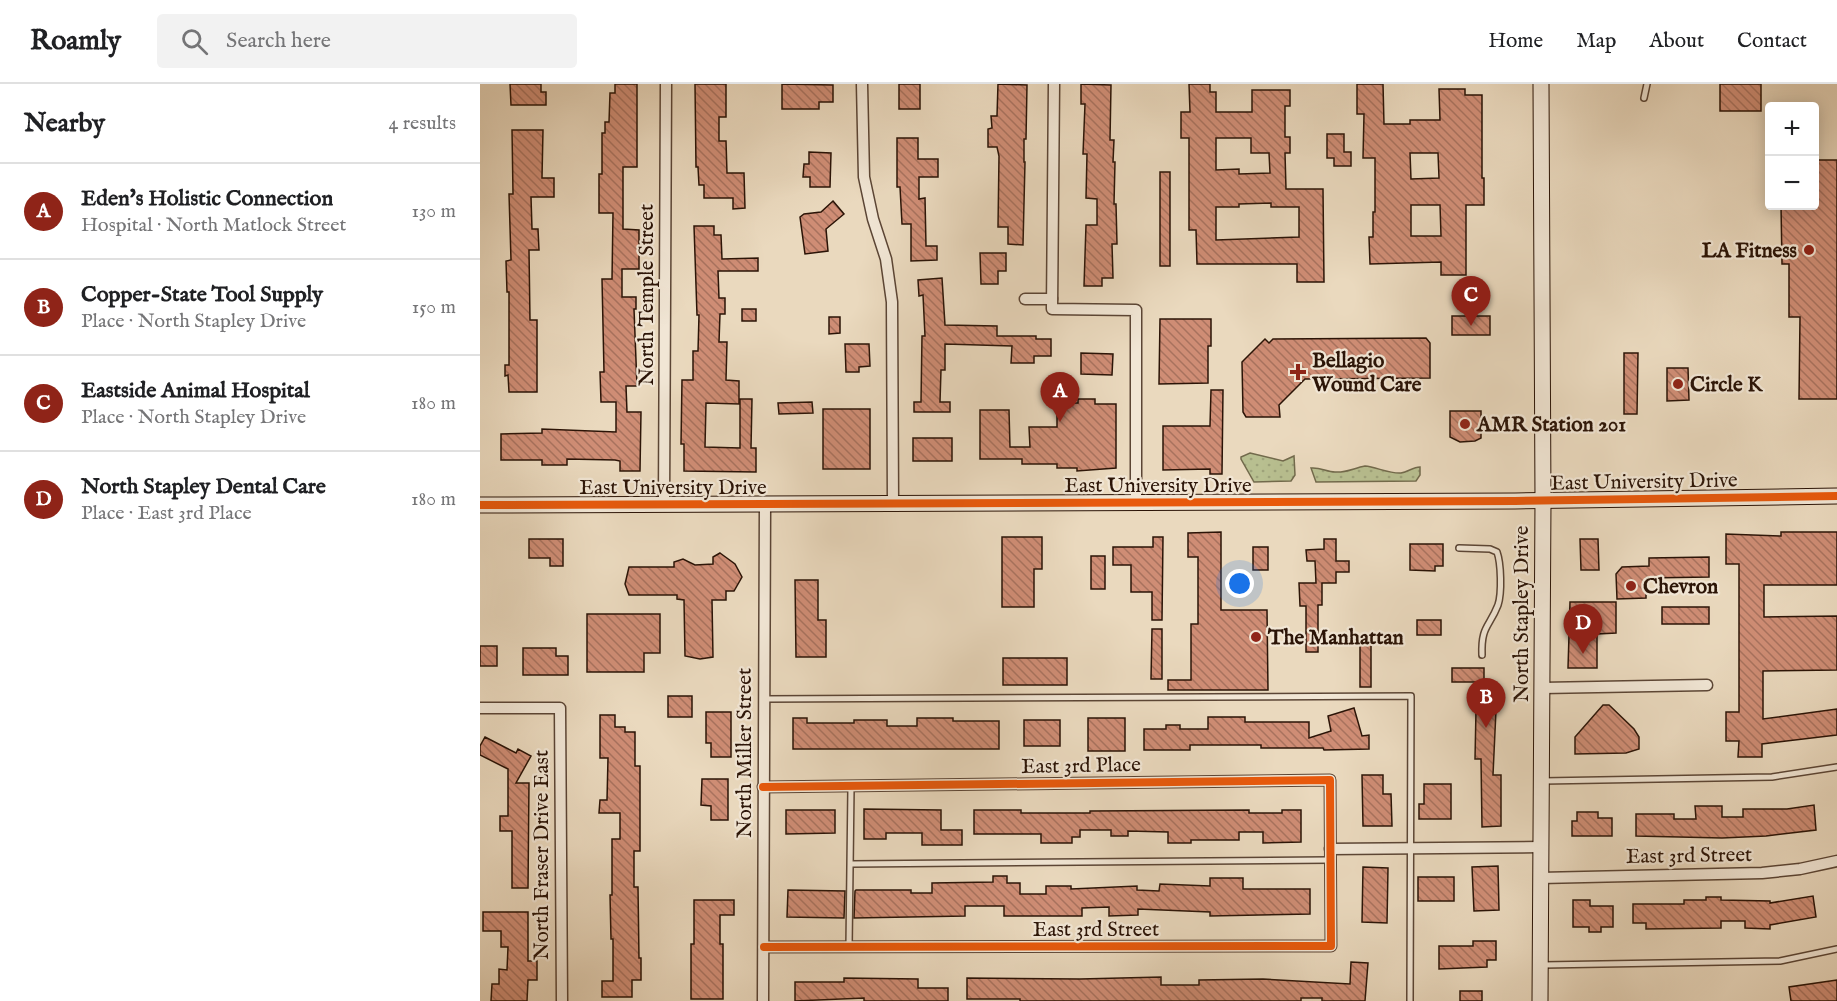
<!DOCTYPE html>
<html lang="en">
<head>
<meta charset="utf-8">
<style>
  :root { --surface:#fff; --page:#f2f2f2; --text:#202124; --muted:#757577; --line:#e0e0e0; --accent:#8f2418 }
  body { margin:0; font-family:"IM FELL English",serif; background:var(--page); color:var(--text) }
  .controls { position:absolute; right:18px; top:18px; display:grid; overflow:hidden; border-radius:6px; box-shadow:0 3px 15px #0003 }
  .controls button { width:54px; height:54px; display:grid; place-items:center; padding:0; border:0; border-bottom:2px solid var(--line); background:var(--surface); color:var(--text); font:30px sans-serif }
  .you { position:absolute; left:760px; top:500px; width:21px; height:21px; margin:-15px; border:4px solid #fff; border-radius:50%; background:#1a73e8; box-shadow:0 0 0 9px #1a73e833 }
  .badge { display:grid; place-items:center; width:39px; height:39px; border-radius:50%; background:var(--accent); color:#fff; font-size:20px; font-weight:700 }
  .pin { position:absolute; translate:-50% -50px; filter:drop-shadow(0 2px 3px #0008) }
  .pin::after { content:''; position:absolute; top:32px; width:21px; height:18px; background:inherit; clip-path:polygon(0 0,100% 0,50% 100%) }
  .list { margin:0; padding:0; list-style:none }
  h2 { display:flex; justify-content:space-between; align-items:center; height:78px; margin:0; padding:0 24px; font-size:26px }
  h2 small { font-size:20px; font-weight:400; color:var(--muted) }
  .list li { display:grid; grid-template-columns:39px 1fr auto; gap:18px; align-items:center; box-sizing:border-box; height:96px; padding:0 24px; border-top:2px solid var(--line) }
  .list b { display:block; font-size:22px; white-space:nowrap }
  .list p { margin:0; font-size:20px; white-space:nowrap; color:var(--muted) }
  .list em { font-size:20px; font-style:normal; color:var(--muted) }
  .icon { flex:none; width:33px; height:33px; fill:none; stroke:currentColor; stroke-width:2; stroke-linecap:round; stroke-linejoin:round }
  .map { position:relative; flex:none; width:1357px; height:917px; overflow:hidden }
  header { display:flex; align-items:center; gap:36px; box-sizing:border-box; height:84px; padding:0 30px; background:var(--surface); border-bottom:2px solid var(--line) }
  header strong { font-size:28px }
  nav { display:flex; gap:33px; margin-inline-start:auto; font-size:21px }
  .search { width:420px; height:54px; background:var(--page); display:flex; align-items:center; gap:15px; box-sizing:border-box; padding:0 21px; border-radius:6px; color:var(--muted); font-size:22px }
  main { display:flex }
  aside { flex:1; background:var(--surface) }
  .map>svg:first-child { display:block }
  .park { fill:url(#park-dots); stroke:#726a4c; stroke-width:1.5 }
  .building { fill:url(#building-back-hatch); stroke:#2b1407; stroke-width:1.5; fill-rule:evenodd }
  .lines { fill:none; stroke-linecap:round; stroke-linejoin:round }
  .service-casing { stroke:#5b4535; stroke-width:8 }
  .minor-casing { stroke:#5b4535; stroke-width:13 }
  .secondary-casing { stroke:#2b1407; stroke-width:17 }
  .service { stroke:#f1e6d5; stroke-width:5 }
  .minor { stroke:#f1e6d5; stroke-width:10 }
  .secondary { stroke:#f1e6d5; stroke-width:15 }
  .cycleway-casing { stroke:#f1e6d5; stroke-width:11 }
  .cycleway { stroke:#e8590c; stroke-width:8 }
  .poi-dot { fill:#8f2418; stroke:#f1e6d5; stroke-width:2 }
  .labels { text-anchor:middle; stroke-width:4.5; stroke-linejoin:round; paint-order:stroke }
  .poi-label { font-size:21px; font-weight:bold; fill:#2b1407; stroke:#f1e6d5; text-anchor:start }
  .street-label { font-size:21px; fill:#2b1407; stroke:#f1e6d5 }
</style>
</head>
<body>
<header>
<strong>Roamly</strong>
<div class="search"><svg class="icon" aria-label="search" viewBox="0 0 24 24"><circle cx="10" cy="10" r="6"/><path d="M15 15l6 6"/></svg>Search here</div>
<nav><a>Home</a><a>Map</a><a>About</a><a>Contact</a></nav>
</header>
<main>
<aside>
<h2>Nearby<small>4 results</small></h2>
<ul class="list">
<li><span class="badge">A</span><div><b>Eden's Holistic Connection</b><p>Hospital · North Matlock Street</p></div><em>130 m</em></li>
<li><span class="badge">B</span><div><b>Copper-State Tool Supply</b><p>Place · North Stapley Drive</p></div><em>150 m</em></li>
<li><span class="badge">C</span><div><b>Eastside Animal Hospital</b><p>Place · North Stapley Drive</p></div><em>180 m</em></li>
<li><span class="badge">D</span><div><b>North Stapley Dental Care</b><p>Place · East 3rd Place</p></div><em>180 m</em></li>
</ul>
</aside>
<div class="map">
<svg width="1357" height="917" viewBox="0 0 1357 917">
  <defs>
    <pattern id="park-dots" width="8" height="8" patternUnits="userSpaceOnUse" patternTransform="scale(1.5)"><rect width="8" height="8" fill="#b8bf90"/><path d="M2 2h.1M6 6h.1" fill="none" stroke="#9ea37b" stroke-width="1.8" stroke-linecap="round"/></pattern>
    <pattern id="building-back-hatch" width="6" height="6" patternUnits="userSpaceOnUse" patternTransform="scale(1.5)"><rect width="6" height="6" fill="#cf8d75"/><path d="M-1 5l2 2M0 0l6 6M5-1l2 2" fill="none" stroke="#a8725e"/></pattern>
  </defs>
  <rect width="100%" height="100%" fill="#ead9be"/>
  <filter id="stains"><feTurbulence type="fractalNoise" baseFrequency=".00333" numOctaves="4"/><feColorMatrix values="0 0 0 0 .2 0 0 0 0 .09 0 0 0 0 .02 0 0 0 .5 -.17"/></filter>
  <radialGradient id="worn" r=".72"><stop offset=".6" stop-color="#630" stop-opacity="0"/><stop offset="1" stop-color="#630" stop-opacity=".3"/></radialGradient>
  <g class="park">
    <path d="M770 369 803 377 814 372 815 391 811 397 774 398 761 375V373Z"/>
    <path d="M885 382C896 383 910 390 921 389 928 388 933 383 940 383V391L936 397 836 398 831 384C840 383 847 388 855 388 866 389 874 384 885 382Z"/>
  </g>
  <g class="building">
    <path d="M30 0H61V8H66V21H31Z"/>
    <path d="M135 0H157V83H143V145L159 146V185H142V213H156V225H154L157 302H146L147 328H161L160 387H140V377L135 376 87 375V381H62V376H21V350L62 349V345L136 348V318H121L120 288H124L122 195H132L133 129H119V90H122V49H125V38H129L130 9H135Z"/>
    <path d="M215 0H246V33H239V57H246L247 89H264L265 124 253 125V114H224V101H219L218 83H216Z"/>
    <path d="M302 0 353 1V18H339V25H302Z"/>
    <rect x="419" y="0" width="21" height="25"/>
    <path d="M518 0 547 1 546 55H544V78H545L543 161 528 160V143H518L519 72 517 63H508V45L512 44 511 32H517Z"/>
    <path d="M601 0 631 1 630 56H634L633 78H635L634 120H636L637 160H632L633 194H622V202H604L606 141H617V115L606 114 607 70H603L605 20H601Z"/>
    <path d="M709 0H730V8H736V28H772V6H810V22H805V53H810V69H805L806 105H843L844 198H817V180H717L716 146H709V54H701V28H710ZM736 54H771V69H789L790 89 759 90V85L736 86ZM791 119V123H819V153L736 156V123H759V120Z"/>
    <path d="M877 0H903L904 40H930V36H960L959 5H985V11H1002V94H1004V121H986V191H961V178L890 180 889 153H893V128H895V74H883L884 30H877ZM930 69H958L959 94 931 95ZM931 121H960L961 152H931Z"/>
    <rect x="1240" y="0" width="41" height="27"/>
    <path d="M32 46H63L62 94H74V113H51L52 145H58L59 166H49L50 236H57V308H29L28 291 25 292V281H29V208H27L26 177 31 176 29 110H33Z"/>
    <path d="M847 50H864V68H871V82H854V74H847Z"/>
    <path d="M417 54H438V75H458V93H439V115L445 114 446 162H457V176L431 177V140H422L420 103H417Z"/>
    <path d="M329 68 351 69 350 103H330V93H323L324 80H329Z"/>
    <path d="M1335 76H1357V315H1319L1320 233H1309V180H1302L1301 122H1335Z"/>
    <rect x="680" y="88" width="10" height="94"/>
    <path d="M353 117 364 130 346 145 348 167 325 170 320 133 324 130 341 128Z"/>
    <path d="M214 142H234V151H241L242 175 278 174V187H238L239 214H245V230H240L239 258H247L246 296 259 297V320L226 319 225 363 260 364V315H272L271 364H276V388L204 387V360H201L202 296H213V267H218L219 231H217Z"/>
    <path d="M500 169H526V187H518V200H501Z"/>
    <path d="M462 194 465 241 517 242V252H556V255H571V272H554V279H531L532 262 465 260V286H461L460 318H470V328H434V318H441L442 252H445L443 211 439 212 438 196Z"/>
    <rect x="262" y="225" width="14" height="12"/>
    <rect x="972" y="232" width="38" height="19"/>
    <path d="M349 233H360V249L349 250Z"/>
    <path d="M680 235H731V262H728V299L679 300Z"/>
    <path d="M946 254 950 259V294L825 295 799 321 800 333H766L763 328 762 278 785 255 789 259 793 255Z"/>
    <path d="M365 260H389L390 282 379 283V288H366Z"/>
    <path d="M601 269 633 270 632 291 601 290Z"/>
    <path d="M1144 269H1158L1157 330H1144Z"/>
    <path d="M1187 284H1208L1209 316 1187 317Z"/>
    <path d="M731 306H743L742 390H730V385L683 386V342H730Z"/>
    <path d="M598 315H615V320H636V384L597 387V384H577V380H542V375H500V326H529L530 363H550L549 343H577V319H598Z"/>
    <path d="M332 318 333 329 299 330 298 319Z"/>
    <rect x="343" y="325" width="47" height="60"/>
    <path d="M970 327H1001V354L995 357 980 358 970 353Z"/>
    <rect x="433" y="354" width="39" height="23"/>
    <path d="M741 448V526H787L788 606H688V596H711V540H718V473H708V449Z"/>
    <path d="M1301 448H1357V501H1284V533L1357 532V586L1283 587V635L1357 625V651L1282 660V673H1258L1259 657H1246V628H1259V480H1246V450L1301 452Z"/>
    <path d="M522 453H562V485H554V523H522Z"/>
    <path d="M673 453H683L682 536H672V508H651V481H633V463H673Z"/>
    <path d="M49 455H83V482H70V474H49Z"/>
    <path d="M844 455H856V477H869V488H856V499H842V521H838V568H826V522H820L819 499H836L835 477H827L826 466 844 465Z"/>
    <path d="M1100 455H1118L1119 486H1101Z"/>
    <path d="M930 460H963V482H955V487L930 486Z"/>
    <rect x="773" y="463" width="15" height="23"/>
    <path d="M240 469 255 480 262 493 254 507H246V516H232L233 573 220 575 205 572 204 516 197 515V511H149L145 500 149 483H194V478L203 475 215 481 233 480V473Z"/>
    <rect x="611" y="472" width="14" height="33"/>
    <path d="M1229 473V493L1166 494V514L1137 515 1136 490 1142 483 1169 482V474Z"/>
    <path d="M315 496H338V536H346V573H316Z"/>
    <path d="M1090 518H1136V549L1117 550V584H1088Z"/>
    <rect x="1182" y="523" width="47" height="17"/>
    <path d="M107 530H180V569H164V588H107Z"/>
    <rect x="937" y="536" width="24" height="15"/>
    <path d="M672 545H682V595H671Z"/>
    <rect x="880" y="552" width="11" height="51"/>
    <rect x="0" y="562" width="17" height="20"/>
    <path d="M43 564H76V572H88V591H43Z"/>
    <rect x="523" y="574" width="64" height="27"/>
    <rect x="972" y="584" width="32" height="14"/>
    <rect x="188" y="612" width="24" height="21"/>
    <path d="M1123 621H1129L1154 645 1159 653V665L1146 669 1095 670V653Z"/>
    <path d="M874 624 882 652 889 651V665L844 666 843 664H781V661H710V666H664V645H686V641H700V645H728V633H765V638H829V654L851 647 848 632Z"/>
    <path d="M996 626H1016L1013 691H1021V742L1002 743 1001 675H995Z"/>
    <path d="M226 628H251V673H231V659H226Z"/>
    <path d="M120 631H135V643H145V648H155V682H160V767H154V803H158L159 874H161V896H152V913H122V897H133V855H131L130 811H132V755H140V729H119L120 716H127L128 674H120Z"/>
    <path d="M313 634H327V639H374V636H407V642H437V634H473V637H519V665H313Z"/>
    <rect x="608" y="634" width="37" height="33"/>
    <rect x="544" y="636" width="36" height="26"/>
    <path d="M5 653 36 669 38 665 51 672 36 699H49L48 804H32V747H20V732H28V685L0 671V662Z"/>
    <path d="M882 691H903V710H911L912 742H883Z"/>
    <path d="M222 695H248V736H231V722L221 721Z"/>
    <path d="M944 700H971V735H939V720H944Z"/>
    <path d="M1334 721 1336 746 1286 752 1242 754 1156 752V730H1194V735H1216L1215 722H1242V733H1263V725H1307Z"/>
    <path d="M384 725 461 726V746H482V761H442V749H406V755H384Z"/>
    <path d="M306 726H355V749L306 750Z"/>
    <path d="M494 726H541V729H610V727L769 726V729H802V726H821V758L783 759V748H759V756H711V759H688V748L648 747V752H631V746H600V753H592V759H561V750H494Z"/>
    <path d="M1097 728H1118V734H1132V752H1092V737H1097Z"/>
    <path d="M1018 782 1019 826 994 827 992 783Z"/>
    <path d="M883 783 908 784 907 839 882 838Z"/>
    <path d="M513 792H527V799H540V810H566V802H591V805L657 802V806L679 807 680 800 730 802V794H763V805H830V830L730 832V828L658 825V831L629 832V823L602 824V832H524V822H485V832L374 834 375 807 376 806H431V809H452V799L513 798Z"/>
    <rect x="938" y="793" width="36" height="24"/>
    <path d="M308 806 365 807 364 834 307 833Z"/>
    <path d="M1333 812 1336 833 1290 841V845L1265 844V837H1241V844L1166 845V839H1153V820H1204V816H1226V813H1241V816L1290 817V819Z"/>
    <path d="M214 816H254V831H240V860H243V915H211V860H214Z"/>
    <path d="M1093 816H1110V822H1133V843H1121V848H1109V843H1093Z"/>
    <path d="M3 828H48V877H57V896H48L47 917H11L12 900H19V885L27 886 28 863H21V847H3Z"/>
    <path d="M993 857H1016V876H1007V883L959 885V862H993Z"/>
    <path d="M871 878 888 879 885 917H842V914H821V917H540V915H487V894L600 895 681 893V901H719V896L783 895 870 900Z"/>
    <path d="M364 894 438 895V904H468V917H384V914L315 917V898H364Z"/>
    <path d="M1357 896V917H1311L1309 903Z"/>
    <rect x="980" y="907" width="22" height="10"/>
  </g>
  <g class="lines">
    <g class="service-casing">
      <g id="service">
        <path d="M1164 14 1167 0"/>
        <path d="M979 464 1010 465 1017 468C1021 479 1022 509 1018 521 1009 544 1001 542 1002 571"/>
        <path d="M284 615 931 612 930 917"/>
        <path d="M1063 697 1292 693 1357 683"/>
        <path d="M371 780 850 776"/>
        <path d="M369 863 371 703"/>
        <path d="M1063 881 1300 877 1357 865"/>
      </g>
    </g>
    <g class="minor-casing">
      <g id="minor">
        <path d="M382 0 384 93 393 135 406 175 412 218 413 420"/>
        <path d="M574 0 572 225 656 226V418"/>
        <path d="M545 215H572"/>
        <path d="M184 421 186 0"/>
        <path d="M1062 604 1227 601"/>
        <path d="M0 624H80L82 917"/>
        <path d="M283 703 850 696 851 862 284 863"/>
        <path d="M850 765 1060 763"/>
        <path d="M1060 794 1282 789 1320 785 1357 777"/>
        <path d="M283 917 285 421"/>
      </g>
    </g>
    <g class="secondary-casing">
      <g id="secondary">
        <path d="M0 421 1035 417 1357 412"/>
        <path d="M1060 917 1063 417 1061 0"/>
      </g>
    </g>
    <use href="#service" class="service"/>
    <use href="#minor" class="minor"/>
    <use href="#secondary" class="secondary"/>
    <g class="cycleway-casing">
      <g id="cycleway">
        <path d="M0 421 1035 417 1357 412"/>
        <path d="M283 703 850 696 851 862 284 863"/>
      </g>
    </g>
    <use href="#cycleway" class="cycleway"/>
  </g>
  <g class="poi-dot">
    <circle cx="1329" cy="166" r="6"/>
    <path d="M815 279h6v6h6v6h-6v6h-6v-6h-6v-6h6z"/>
    <circle cx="1198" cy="300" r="6"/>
    <circle cx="985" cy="340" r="6"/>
    <circle cx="1151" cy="502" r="6"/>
    <circle cx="776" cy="553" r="6"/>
  </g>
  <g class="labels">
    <g class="poi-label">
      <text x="1317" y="173" text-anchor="end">LA Fitness</text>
      <text x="832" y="283">Bellagio<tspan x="832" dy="24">Wound Care</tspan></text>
      <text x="1210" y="307">Circle K</text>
      <text x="997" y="347">AMR Station 201</text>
      <text x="1163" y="509">Chevron</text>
      <text x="788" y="560">The Manhattan</text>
    </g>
    <g class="street-label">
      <text transform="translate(166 211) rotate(-90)" y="7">North Temple Street</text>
      <text transform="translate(1164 397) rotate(-1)" y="7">East University Drive</text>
      <text x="678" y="408">East University Drive</text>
      <text x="193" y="410">East University Drive</text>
      <text transform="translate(1041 530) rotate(-90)" y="7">North Stapley Drive</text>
      <text transform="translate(264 669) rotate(-90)" y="7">North Miller Street</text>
      <text transform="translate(601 681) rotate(-1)" y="7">East 3rd Place</text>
      <text transform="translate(61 771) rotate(-90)" y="7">North Fraser Drive East</text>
      <text transform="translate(1209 771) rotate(-1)" y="7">East 3rd Street</text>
      <text x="616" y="852">East 3rd Street</text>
    </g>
  </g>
  <rect width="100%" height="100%" filter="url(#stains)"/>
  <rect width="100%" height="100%" fill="url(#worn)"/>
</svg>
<div class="controls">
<button>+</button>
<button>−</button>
</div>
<div class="you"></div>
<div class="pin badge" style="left:580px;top:338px">A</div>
<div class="pin badge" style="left:1006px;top:644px">B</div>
<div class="pin badge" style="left:991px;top:242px">C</div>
<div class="pin badge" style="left:1103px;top:570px">D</div>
</div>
</main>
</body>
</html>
